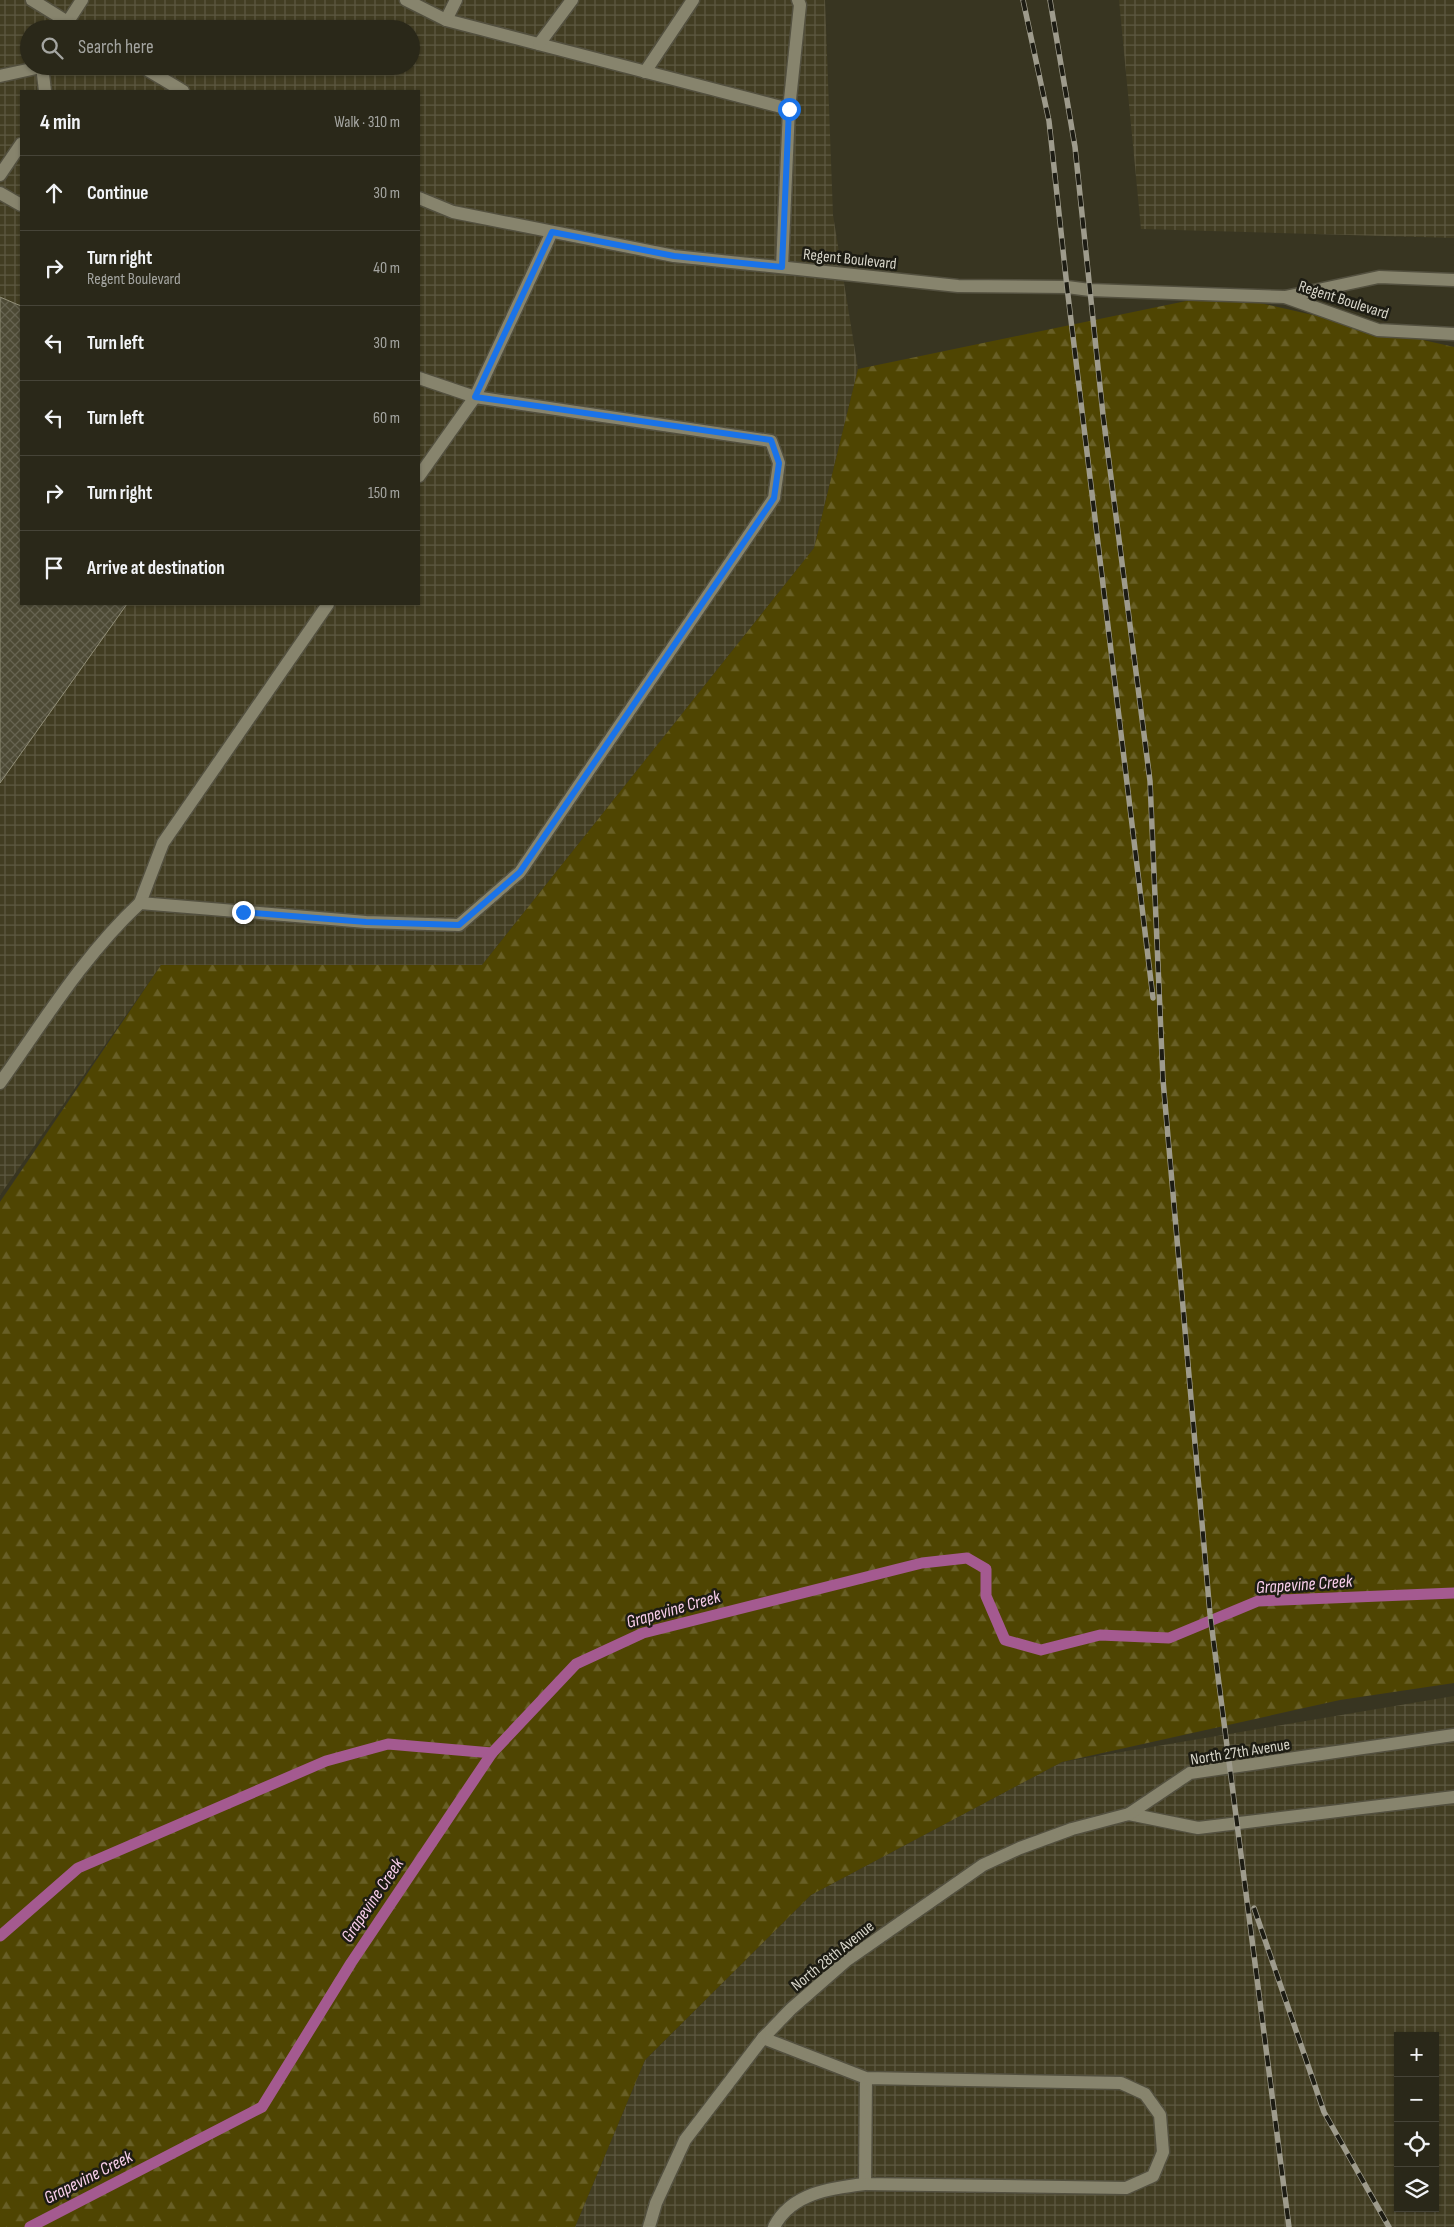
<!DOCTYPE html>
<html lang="en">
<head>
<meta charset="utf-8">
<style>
  :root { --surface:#2a2819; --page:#323022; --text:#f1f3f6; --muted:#a5a6a2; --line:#464438 }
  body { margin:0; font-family:"Sofia Sans Condensed",sans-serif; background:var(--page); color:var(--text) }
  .controls { position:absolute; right:15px; bottom:15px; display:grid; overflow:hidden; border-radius:0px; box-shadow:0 1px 4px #0004 }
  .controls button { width:45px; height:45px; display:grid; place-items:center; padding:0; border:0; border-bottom:1px solid var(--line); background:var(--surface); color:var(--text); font:25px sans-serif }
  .stop { position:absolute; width:15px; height:15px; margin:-11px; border:4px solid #1a73e8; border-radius:50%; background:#fff }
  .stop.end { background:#1a73e8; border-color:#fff; box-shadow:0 1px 5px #0008 }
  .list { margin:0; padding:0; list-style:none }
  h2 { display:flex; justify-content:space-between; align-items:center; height:65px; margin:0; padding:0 20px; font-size:21px }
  h2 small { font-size:16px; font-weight:400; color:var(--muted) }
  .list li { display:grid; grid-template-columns:32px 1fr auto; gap:15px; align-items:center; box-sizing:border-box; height:75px; padding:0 20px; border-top:1px solid var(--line) }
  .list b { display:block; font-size:19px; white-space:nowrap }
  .list p { margin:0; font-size:16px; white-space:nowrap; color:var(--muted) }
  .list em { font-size:16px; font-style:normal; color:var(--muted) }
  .icon { flex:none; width:28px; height:28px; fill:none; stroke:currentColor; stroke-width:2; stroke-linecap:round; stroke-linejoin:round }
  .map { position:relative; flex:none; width:1454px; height:2227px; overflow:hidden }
  .search { position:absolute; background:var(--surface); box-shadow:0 1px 4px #0004; left:20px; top:20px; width:400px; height:55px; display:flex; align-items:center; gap:12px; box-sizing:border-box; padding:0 18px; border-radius:28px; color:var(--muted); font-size:19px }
  .panel { position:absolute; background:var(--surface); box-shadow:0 1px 4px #0004; left:20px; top:90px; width:400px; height:515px; border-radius:0px }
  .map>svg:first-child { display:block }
  .industrial { fill:url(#industrial-grid); fill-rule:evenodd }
  .forest { fill:url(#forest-firs) }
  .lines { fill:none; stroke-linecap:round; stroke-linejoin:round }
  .stream { stroke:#a45a90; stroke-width:11 }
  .building { fill:url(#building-cross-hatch); stroke:#928f78 }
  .service-casing { stroke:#53503f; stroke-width:15 }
  .minor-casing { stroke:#53503f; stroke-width:15 }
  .tertiary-casing { stroke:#53503f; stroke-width:15 }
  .service { stroke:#87846d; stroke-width:12 }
  .minor { stroke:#87846d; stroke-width:12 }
  .tertiary { stroke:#87846d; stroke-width:12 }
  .rail-casing { stroke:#9e9b8c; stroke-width:5.5 }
  .rail { stroke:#1d1c13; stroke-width:4; stroke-dasharray:11; stroke-linecap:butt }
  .route { stroke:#1a73e8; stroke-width:6 }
  .labels { text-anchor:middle; stroke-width:5; stroke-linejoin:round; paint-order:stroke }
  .street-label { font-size:16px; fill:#d8d6ca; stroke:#1d1c13 }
  .water-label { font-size:18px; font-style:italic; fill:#f9cfeb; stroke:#1d1c13 }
</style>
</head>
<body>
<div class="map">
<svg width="1454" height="2227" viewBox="0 0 1454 2227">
  <defs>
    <pattern id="industrial-grid" width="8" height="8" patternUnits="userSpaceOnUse" patternTransform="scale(1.25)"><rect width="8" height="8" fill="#423d22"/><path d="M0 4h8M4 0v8" fill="none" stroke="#5d5841"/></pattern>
    <pattern id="forest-firs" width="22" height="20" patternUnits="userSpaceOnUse" patternTransform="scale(1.25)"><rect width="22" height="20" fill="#4f4502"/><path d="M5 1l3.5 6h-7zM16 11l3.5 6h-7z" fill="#685f26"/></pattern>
    <pattern id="building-cross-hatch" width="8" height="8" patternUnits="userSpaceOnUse" patternTransform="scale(1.25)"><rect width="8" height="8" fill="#4d4a35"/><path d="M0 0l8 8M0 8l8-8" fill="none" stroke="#666351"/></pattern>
  </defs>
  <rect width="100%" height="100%" fill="#383521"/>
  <g class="industrial">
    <path d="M0 0H825L833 215 858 369 814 548 482 965H161L0 1195ZM29 29H411V66H29ZM21 91H419V604H21Z"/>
    <path d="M1119 0H1454V238L1141 229Z"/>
    <path d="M1454 1696V2227H575L645 2060 811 1895 1062 1762ZM1398 2036H1435V2208H1398Z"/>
  </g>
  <path class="forest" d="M1220 294 1454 347V1683L1340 1700 1062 1762 811 1895 645 2060 575 2227H0V1202L161 965H482L814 548 858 369Z"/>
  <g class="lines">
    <g class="stream">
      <path d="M0 1936 78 1868 326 1761 388 1744 492 1753"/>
      <path d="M30 2227 262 2107 351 1963 492 1753 576 1664 643 1633 922 1563 967 1558 986 1569V1596L1005 1640 1041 1650 1100 1635 1169 1638 1258 1601 1454 1593"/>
    </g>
  </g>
  <path class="building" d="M0 297 21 306V604H127L0 783Z"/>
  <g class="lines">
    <g class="service-casing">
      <g id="service">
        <path d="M406 0 446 20 789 109"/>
        <path d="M446 20 456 0"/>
        <path d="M63 29 82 0"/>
        <path d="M539 44 572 0"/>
        <path d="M42 66 45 91"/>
        <path d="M645 72 693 0"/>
        <path d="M0 76 41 67"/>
        <path d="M0 175 21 144"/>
        <path d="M0 193 21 205"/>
        <path d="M782 267 789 109 800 5 798 0"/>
        <path d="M419 476 475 397 552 232"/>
        <path d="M140 903 163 843 328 604"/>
        <path d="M0 1083C44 1021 84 955 140 903L366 922 459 925 520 872 774 498 779 463 771 441 475 397 419 378"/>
        <path d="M763 2038 866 2078 1121 2083 1145 2094 1160 2115 1163 2152 1153 2176 1126 2188 865 2184 866 2078"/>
        <path d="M774 2227C791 2193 831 2188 865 2184"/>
      </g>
    </g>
    <g class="minor-casing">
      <g id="minor">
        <path d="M1129 1814 1198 1828 1454 1797"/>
        <path d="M649 2227 656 2203 685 2140 763 2038 791 2009 847 1960 983 1865 1020 1848 1072 1829 1129 1814 1190 1773 1454 1735"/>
      </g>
    </g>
    <g class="tertiary-casing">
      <g id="tertiary">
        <path d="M32 0 79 29"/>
        <path d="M141 66 183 91"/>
        <path d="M419 198 453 212 674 256 958 286 1067 287 1090 290 1285 297 1379 277 1454 280"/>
        <path d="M1285 297 1378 330 1454 334"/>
      </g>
    </g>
    <use href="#service" class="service"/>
    <use href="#minor" class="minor"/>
    <use href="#tertiary" class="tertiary"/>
    <g class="rail-casing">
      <g id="rail">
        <path d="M1023 0 1049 121 1067 287 1153 998"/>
        <path d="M1050 0 1075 147 1103 415 1150 781 1163 1080 1210 1614 1289 2227"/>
        <path d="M1254 1908 1324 2112 1389 2227"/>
      </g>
    </g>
    <use href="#rail" class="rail"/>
  </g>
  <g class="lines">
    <path class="route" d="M243 912 366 922 459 925 520 872 774 498 779 463 771 440 475 397 552 232 674 256 782 267 789 109"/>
  </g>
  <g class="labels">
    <g class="street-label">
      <text transform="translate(850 258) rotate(6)" y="6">Regent Boulevard</text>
      <text transform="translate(1344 299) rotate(18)" y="6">Regent Boulevard</text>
      <text transform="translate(1240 1751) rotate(-9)" y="6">North 27th Avenue</text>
      <text transform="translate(832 1955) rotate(-39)" y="6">North 28th Avenue</text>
    </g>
    <g class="water-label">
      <text transform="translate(1304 1584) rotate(-4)" y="6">Grapevine Creek</text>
      <text transform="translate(673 1609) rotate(-16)" y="6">Grapevine Creek</text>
      <text transform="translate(372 1900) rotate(-56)" y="6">Grapevine Creek</text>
      <text transform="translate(88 2177) rotate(-27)" y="6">Grapevine Creek</text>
    </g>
  </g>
</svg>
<div class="controls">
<button>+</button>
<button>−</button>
<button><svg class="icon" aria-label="locate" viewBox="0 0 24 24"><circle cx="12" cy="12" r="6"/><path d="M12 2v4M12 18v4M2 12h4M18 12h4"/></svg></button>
<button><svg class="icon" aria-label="layers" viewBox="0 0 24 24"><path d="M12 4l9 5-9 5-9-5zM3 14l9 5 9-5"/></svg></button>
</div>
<div class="stop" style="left:789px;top:109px"></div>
<div class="stop end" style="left:243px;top:912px"></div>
<div class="search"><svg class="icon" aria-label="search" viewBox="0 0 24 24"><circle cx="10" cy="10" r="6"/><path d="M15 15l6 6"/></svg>Search here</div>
<section class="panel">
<h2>4 min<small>Walk · 310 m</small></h2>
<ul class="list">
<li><svg class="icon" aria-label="ahead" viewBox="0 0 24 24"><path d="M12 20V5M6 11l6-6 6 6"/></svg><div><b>Continue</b></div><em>30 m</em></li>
<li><svg class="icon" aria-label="right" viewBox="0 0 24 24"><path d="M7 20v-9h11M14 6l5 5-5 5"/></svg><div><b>Turn right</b><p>Regent Boulevard</p></div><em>40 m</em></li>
<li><svg class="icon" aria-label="left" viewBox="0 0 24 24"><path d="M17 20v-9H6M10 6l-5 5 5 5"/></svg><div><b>Turn left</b></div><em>30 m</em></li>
<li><svg class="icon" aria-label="left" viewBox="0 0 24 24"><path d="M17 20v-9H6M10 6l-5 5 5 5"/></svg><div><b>Turn left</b></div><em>60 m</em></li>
<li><svg class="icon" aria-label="right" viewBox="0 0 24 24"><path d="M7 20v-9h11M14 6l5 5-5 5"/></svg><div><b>Turn right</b></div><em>150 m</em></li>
<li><svg class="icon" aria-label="arrive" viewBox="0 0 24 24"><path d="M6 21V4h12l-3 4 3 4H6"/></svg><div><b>Arrive at destination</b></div></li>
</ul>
</section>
</div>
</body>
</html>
